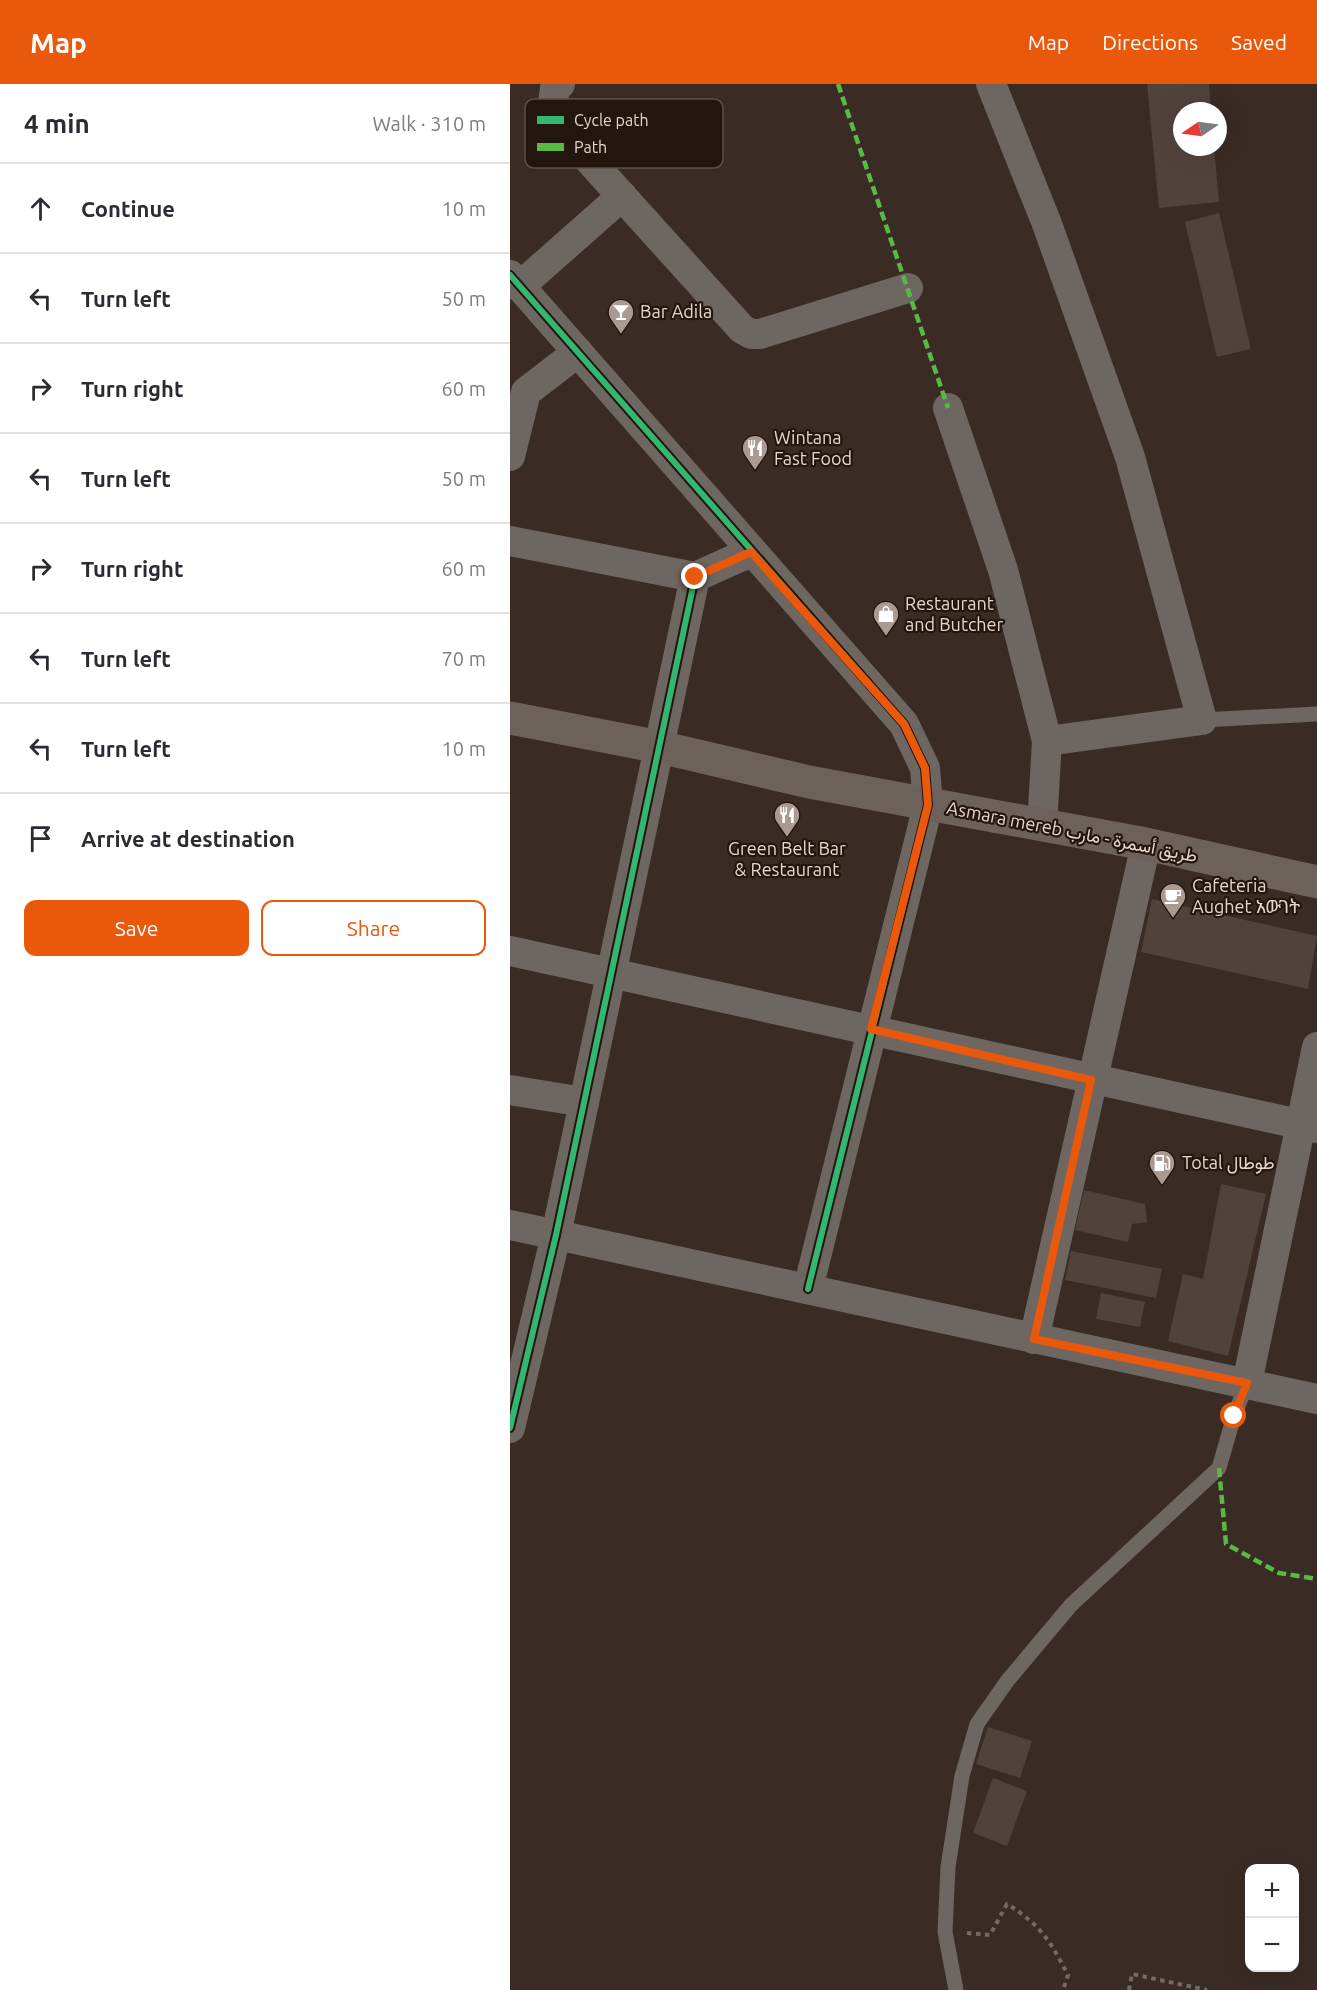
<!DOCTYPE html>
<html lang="en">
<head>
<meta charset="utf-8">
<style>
  :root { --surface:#fff; --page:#f7f7f7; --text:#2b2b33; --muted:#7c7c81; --line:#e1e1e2; --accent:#ea580c }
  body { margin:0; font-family:Ubuntu,Vazirmatn,"Noto Sans Ethiopic",sans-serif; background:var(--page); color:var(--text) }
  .controls { position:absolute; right:18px; bottom:18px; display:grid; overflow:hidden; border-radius:12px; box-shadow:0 6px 24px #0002 }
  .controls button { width:54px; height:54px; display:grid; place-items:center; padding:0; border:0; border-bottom:2px solid var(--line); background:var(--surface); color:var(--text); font:30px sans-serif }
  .compass { position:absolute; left:663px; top:18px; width:54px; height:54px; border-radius:50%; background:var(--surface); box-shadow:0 6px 24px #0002; rotate:257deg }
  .stop { position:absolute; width:18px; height:18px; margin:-14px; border:4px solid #ea580c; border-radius:50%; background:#fff }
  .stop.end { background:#ea580c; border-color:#fff; box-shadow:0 2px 6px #0008 }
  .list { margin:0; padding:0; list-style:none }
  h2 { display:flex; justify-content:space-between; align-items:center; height:78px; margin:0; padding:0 24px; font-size:26px }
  h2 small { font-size:20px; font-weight:400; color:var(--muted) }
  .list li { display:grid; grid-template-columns:39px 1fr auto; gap:18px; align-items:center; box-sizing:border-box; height:90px; padding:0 24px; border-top:2px solid var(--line) }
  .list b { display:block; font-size:22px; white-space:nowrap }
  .list em { font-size:20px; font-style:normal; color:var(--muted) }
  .actions { display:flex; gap:12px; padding:18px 24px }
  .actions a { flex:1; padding:14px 0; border:2px solid var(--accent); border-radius:12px; text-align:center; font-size:21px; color:var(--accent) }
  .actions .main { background:var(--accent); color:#fff }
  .icon { flex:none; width:33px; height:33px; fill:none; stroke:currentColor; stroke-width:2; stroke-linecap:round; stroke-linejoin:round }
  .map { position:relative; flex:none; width:807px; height:1906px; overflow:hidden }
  header { display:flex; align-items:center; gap:36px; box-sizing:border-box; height:84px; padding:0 30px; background:var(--accent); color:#fff }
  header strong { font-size:28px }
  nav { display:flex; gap:33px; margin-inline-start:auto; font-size:21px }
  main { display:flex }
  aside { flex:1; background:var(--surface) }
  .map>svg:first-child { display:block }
  .building { fill:#50433c }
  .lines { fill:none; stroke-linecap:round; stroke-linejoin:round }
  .path { stroke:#716a65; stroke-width:4; stroke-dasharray:4.5 4.5; stroke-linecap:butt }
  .lane { stroke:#6d6661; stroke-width:15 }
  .street { stroke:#6d6661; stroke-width:30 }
  .highway { stroke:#6d625b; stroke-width:33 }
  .quiet { stroke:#58b947; stroke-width:4.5; stroke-dasharray:9 4.5; stroke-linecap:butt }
  .cycleway-casing { stroke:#22160f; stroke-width:10 }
  .cycleway { stroke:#33b770; stroke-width:6 }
  .route { stroke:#ea580c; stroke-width:8 }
  .labels { text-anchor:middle; stroke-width:4.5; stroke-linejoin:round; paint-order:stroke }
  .poi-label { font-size:18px; fill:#e7d6cc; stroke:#22160f; text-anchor:start }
  .street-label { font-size:18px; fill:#e7d6cc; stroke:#22160f }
  .key { fill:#22160f; stroke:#5d5048; stroke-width:1.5 }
  .key-label { font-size:16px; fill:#e7d6cc }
</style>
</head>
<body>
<header>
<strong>Map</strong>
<nav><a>Map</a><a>Directions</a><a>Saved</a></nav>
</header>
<main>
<aside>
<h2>4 min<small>Walk · 310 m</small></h2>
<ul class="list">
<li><svg class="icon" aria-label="ahead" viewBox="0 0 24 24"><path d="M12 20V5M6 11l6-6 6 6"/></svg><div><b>Continue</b></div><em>10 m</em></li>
<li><svg class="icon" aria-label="left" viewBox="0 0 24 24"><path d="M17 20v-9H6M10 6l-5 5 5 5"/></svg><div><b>Turn left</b></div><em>50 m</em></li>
<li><svg class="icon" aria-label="right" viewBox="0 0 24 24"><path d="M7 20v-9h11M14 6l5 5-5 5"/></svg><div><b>Turn right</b></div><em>60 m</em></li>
<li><svg class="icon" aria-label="left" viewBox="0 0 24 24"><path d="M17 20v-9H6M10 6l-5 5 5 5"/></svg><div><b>Turn left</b></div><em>50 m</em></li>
<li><svg class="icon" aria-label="right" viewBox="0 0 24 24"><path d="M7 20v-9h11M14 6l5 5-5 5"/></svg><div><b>Turn right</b></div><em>60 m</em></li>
<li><svg class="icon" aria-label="left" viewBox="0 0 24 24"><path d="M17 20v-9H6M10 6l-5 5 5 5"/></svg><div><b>Turn left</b></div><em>70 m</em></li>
<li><svg class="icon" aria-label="left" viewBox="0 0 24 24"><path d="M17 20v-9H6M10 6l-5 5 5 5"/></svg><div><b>Turn left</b></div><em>10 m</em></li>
<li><svg class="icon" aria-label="arrive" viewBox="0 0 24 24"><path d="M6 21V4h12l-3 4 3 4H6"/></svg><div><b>Arrive at destination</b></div></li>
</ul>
<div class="actions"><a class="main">Save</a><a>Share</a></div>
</aside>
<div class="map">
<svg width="807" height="1906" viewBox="0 0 807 1906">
  <rect width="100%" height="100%" fill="#3a2c24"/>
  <g class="building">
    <path d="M637 0H699L701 27H672V63H704L709 118 649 124Z"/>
    <path d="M709 129 741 265 707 273 675 138Z"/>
    <path d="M642 815 807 852 798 905 631 868Z"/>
    <path d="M711 1100 756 1110 718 1272 658 1257 673 1190 693 1195Z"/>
    <path d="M574 1106 635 1120 637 1138 622 1140 618 1158 565 1146Z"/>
    <path d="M561 1167 652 1185 646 1214 555 1196Z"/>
    <path d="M591 1209 635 1218 630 1243 586 1235Z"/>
    <path d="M478 1643 522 1657 510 1694 466 1680Z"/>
    <path d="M483 1694 517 1707 497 1762 463 1749Z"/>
  </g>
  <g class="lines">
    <g class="path">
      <path d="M457 1849 480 1851 497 1820C531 1841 540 1857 558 1891L553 1906"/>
      <path d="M619 1906 622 1890 697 1906"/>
    </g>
    <g class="lane">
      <path d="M692 636 807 630"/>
      <path d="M446 1906 435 1848 438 1783 452 1692 467 1640 498 1596 561 1521 709 1384 724 1332 737 1299"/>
    </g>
    <g class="street">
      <path d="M50 0 45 4 42 26 54 48 232 245 241 250H250L398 204"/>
      <path d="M481 0 537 140 620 373 692 636 537 657"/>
      <path d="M0 191 394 640 415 684 418 721 298 1205"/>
      <path d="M9 203 112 112"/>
      <path d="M438 324 493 486 537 657 532 742"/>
      <path d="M0 372 16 308 68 268"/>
      <path d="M0 457 185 493 241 468"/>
      <path d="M0 867 807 1044"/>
      <path d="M0 1006 74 1018"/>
      <path d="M0 1141 807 1315"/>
      <path d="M524 1255 636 760"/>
      <path d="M737 1299 807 963"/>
      <path d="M0 1344 46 1151 185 493"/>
    </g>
    <path class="highway" d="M0 634 150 663 299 698 636 760 807 798"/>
    <g class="quiet">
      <path d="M328 0 438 324"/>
      <path d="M709 1384 716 1460 769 1489 807 1495"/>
    </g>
    <g class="cycleway-casing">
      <g id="cycleway">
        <path d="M0 191 394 640 415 684 418 721 298 1205"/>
        <path d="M0 1344 46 1151 185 493"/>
      </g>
    </g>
    <use href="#cycleway" class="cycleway"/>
  </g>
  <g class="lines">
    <path class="route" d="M185 493 241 468 394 640 415 684 418 721 361 945 581 996 524 1255 737 1299 724 1332"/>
  </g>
  <defs>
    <g id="bar-pin" transform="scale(1.35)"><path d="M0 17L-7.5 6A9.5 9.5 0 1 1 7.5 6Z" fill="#aa9a91" stroke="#22160f"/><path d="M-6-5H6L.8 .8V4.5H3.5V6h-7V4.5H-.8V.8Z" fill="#fff"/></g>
    <g id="restaurant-pin" transform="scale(1.35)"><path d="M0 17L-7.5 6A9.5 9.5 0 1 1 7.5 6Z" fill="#aa9a91" stroke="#22160f"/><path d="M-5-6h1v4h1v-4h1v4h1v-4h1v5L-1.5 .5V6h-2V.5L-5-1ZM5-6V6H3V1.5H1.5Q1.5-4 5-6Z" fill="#fff"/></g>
    <g id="shop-pin" transform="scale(1.35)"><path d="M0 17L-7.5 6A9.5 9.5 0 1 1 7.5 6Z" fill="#aa9a91" stroke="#22160f"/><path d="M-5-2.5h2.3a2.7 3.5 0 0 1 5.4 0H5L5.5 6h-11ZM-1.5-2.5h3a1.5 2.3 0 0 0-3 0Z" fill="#fff"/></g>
    <g id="cafe-pin" transform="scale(1.35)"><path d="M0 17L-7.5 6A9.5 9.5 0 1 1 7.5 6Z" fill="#aa9a91" stroke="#22160f"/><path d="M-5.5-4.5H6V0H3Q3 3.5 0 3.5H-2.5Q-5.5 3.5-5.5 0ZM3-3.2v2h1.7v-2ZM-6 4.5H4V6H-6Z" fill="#fff"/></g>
    <g id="fuel-pin" transform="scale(1.35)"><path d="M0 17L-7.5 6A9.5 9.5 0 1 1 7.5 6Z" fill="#aa9a91" stroke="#22160f"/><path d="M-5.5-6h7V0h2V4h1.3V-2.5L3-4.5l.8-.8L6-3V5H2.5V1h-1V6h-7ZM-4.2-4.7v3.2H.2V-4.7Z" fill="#fff"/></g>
  </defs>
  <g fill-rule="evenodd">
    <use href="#bar-pin" x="111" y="228"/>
    <use href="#restaurant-pin" x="245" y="364"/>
    <use href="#shop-pin" x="376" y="530"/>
    <use href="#restaurant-pin" x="277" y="731"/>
    <use href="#cafe-pin" x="663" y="812"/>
    <use href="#fuel-pin" x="652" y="1079"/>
  </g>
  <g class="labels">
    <g class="poi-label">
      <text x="130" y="234">Bar Adila</text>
      <text x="264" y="360">Wintana<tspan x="264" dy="21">Fast Food</tspan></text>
      <text x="395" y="526">Restaurant<tspan x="395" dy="21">and Butcher</tspan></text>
      <text x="277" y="771" text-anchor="middle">Green Belt Bar<tspan x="277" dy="21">&amp; Restaurant</tspan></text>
      <text x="682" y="808">Cafeteria<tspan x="682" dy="21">Aughet አውገት</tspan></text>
      <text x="672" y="1085">Total طوطال</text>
    </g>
    <g class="street-label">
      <text transform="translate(562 748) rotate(11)" y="6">Asmara mereb طريق أسمرة - مارب</text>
    </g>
  </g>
  <rect x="15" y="15" width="198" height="69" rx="9" class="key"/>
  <rect x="27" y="32" width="27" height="8" fill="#33b770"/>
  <rect x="27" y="59" width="27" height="8" fill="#58b947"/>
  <g class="key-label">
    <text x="64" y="42">Cycle path</text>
    <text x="64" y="69">Path</text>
  </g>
</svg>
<div class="controls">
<button>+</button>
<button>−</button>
</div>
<svg class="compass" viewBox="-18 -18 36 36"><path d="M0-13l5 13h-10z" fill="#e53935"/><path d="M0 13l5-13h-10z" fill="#7c7c81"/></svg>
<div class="stop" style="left:724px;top:1332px"></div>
<div class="stop end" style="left:185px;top:493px"></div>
</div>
</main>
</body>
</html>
